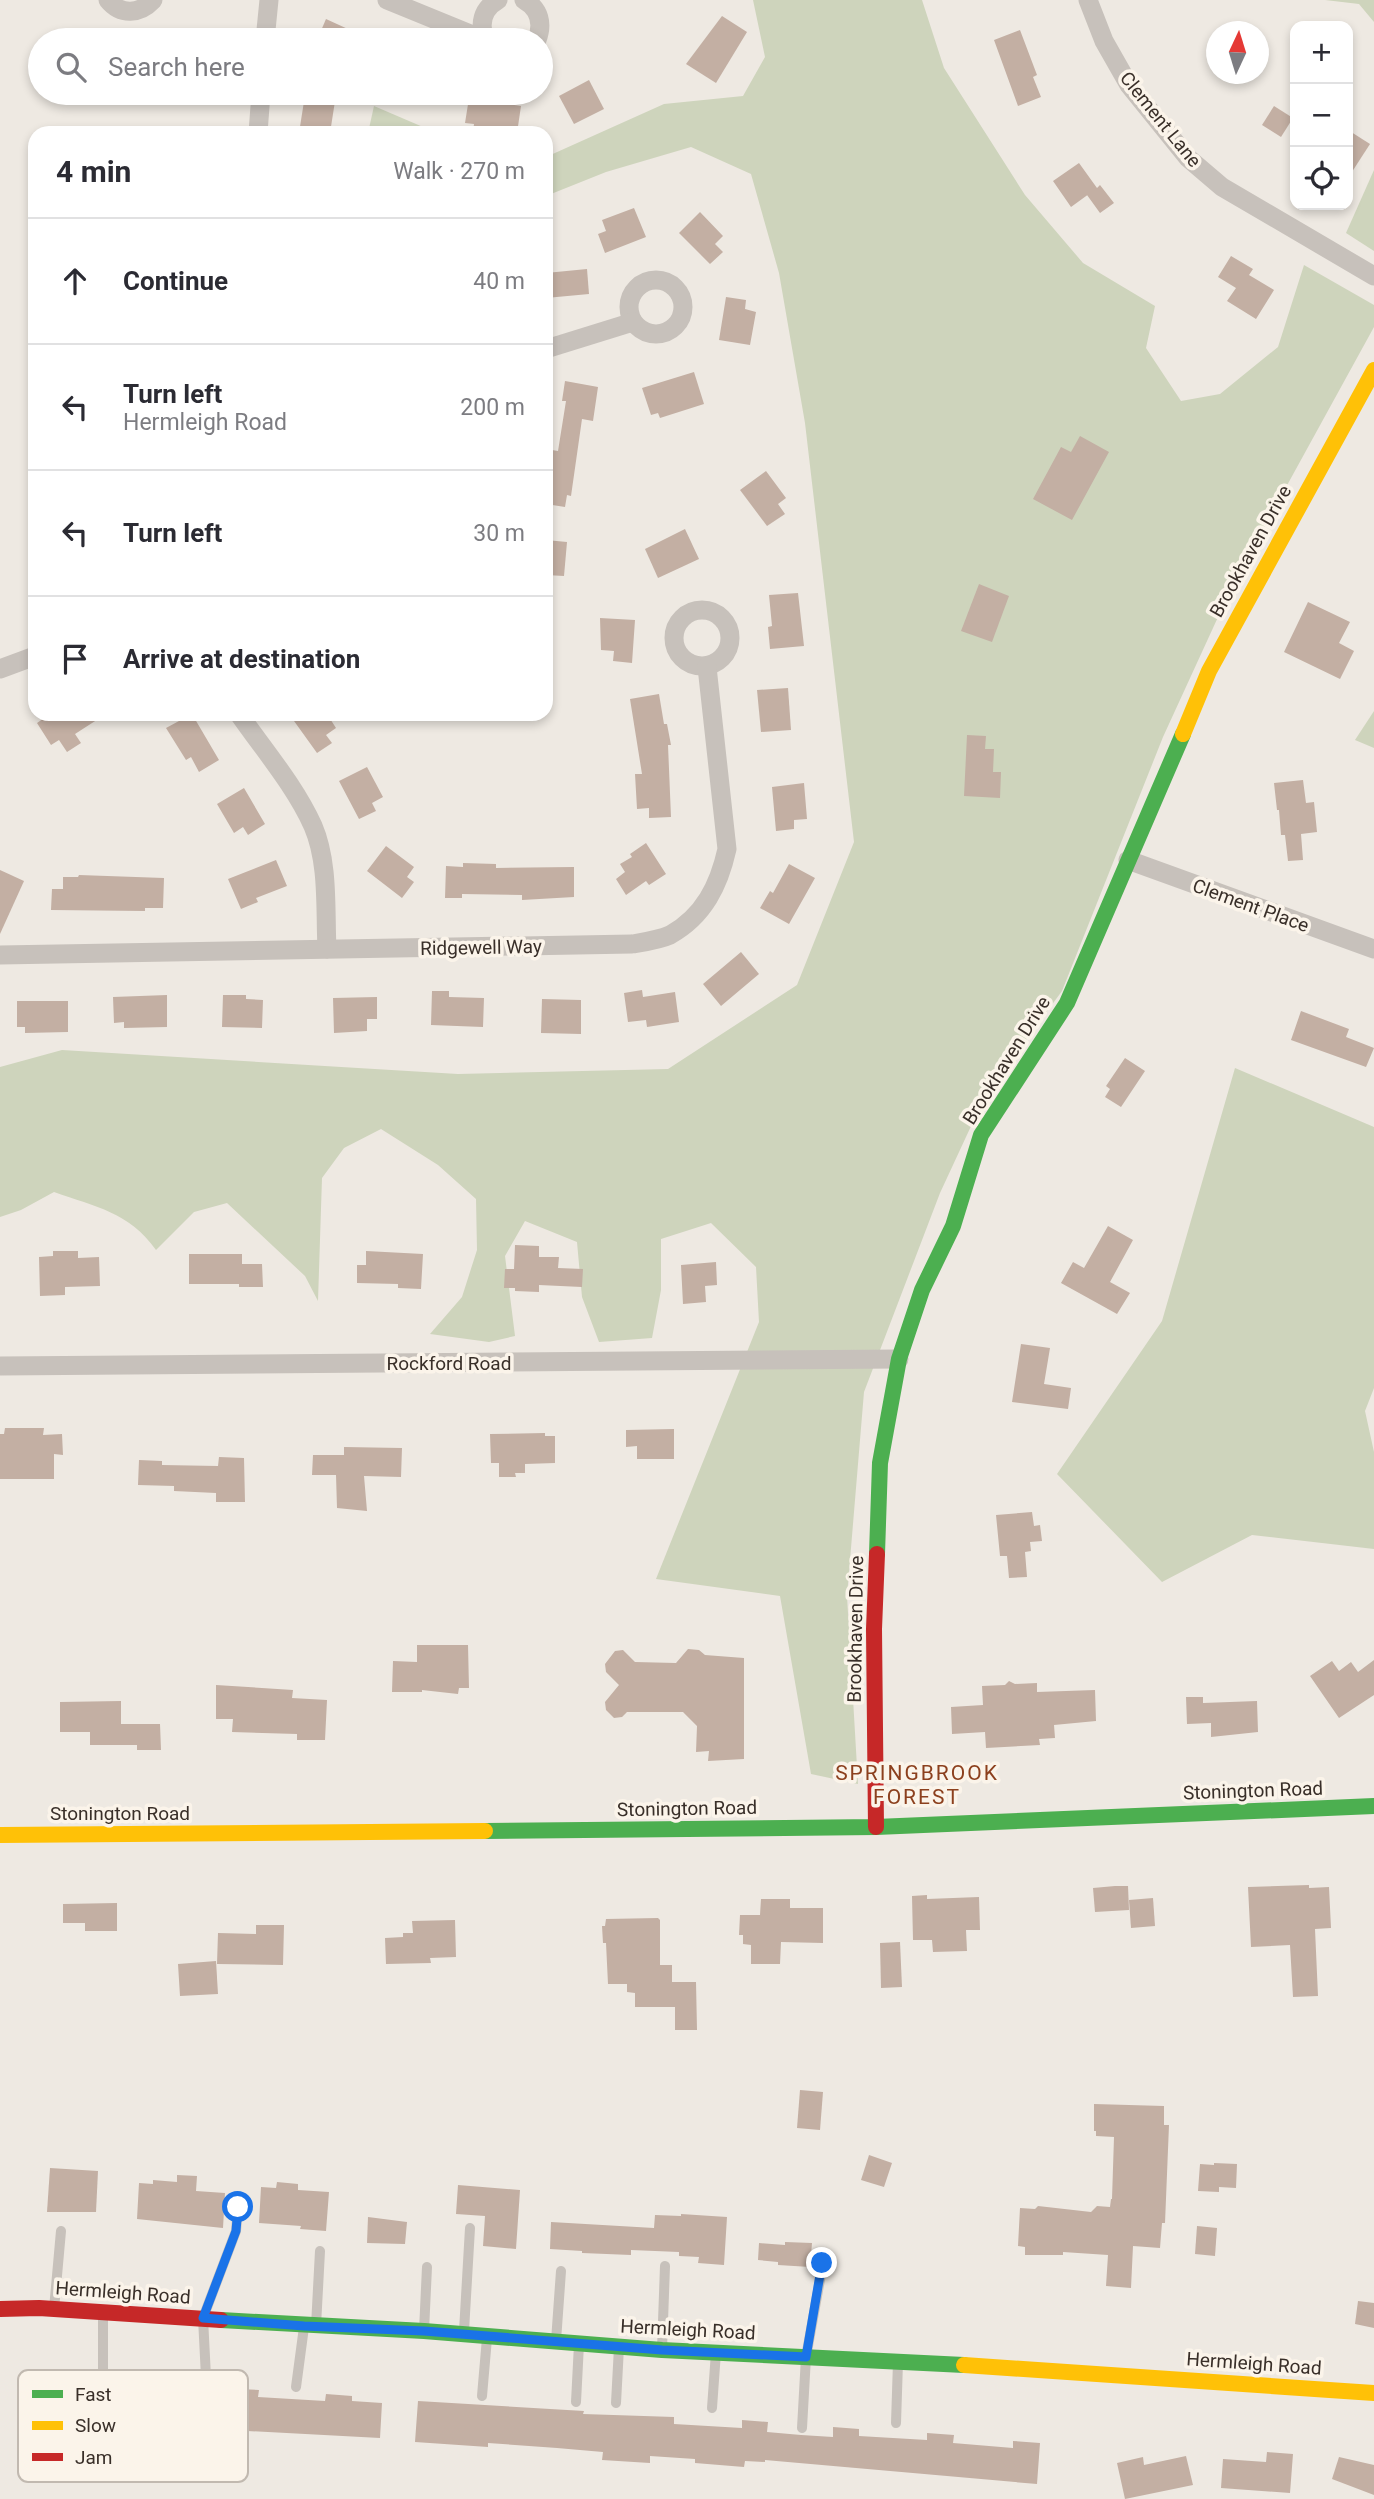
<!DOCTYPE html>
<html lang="en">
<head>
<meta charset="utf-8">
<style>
  :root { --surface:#fff; --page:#f2f2f3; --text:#2b2b33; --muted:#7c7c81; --line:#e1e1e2 }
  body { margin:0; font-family:Roboto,sans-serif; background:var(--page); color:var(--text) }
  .controls { position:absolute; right:21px; top:21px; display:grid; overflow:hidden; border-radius:14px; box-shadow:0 4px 10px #0003 }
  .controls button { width:63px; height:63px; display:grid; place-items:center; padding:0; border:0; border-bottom:2px solid var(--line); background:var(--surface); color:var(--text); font:35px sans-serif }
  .compass { position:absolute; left:1206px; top:21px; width:63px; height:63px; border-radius:50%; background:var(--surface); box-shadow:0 4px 10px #0003; rotate:4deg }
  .stop { position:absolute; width:21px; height:21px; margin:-16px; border:5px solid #1a73e8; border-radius:50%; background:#fff }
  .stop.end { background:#1a73e8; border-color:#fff; box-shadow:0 2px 7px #0008 }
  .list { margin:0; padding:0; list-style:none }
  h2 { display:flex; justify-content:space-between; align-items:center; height:91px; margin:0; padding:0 28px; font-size:30px }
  h2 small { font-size:23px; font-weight:400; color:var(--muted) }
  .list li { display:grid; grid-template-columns:46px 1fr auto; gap:21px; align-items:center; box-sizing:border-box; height:126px; padding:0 28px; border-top:2px solid var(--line) }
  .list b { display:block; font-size:26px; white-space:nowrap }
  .list p { margin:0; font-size:23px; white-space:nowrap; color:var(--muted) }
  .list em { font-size:23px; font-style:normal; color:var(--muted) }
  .icon { flex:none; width:38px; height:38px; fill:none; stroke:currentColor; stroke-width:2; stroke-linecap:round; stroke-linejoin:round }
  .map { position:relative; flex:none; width:1374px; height:2499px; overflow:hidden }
  .search { position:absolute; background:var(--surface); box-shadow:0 4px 10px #0003; left:28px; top:28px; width:525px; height:77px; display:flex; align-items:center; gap:18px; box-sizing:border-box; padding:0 24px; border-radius:38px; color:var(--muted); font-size:26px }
  .panel { position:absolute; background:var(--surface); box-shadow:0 4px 10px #0003; left:28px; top:126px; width:525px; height:595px; border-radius:21px }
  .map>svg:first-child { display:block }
  .green { fill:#ced4bc }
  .building { fill:#c3afa3 }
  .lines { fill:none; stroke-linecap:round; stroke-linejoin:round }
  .lane { stroke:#c7c1bb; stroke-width:10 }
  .street { stroke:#c7c1bb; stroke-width:19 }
  .fast { stroke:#4caf50; stroke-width:16 }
  .slow { stroke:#ffc107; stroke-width:16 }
  .jam { stroke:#c62828; stroke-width:16 }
  .route { stroke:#1a73e8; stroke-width:9 }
  .labels { text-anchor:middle; stroke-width:7; stroke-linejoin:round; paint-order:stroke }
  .street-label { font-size:19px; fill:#392f29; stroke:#fbf4ea }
  .neighbourhood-label { font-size:21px; letter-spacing:2px; fill:#8c401e; stroke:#fbf4ea }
  .key { fill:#fbf4ea; stroke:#c1b9b0; stroke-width:2 }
  .key-label { font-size:19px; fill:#392f29 }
</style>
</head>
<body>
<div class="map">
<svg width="1374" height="2499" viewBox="0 0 1374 2499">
  <rect width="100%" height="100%" fill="#eee9e2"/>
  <g class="green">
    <path d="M753 0H922L944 68 1025 195 1083 263 1155 306 1146 348 1181 401 1220 394 1278 347 1304 265 1374 305V327L1235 580 1163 737 1062 991 985 1096 940 1193 864 1392 847 1596 858 1784 811 1774 780 1596 656 1579 759 1322 756 1267 711 1223 661 1239V1290L652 1338 599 1342 582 1297 577 1242 525 1221 505 1256 515 1336 489 1342 430 1334 462 1297 477 1250 476 1199 438 1165 381 1129 344 1148 322 1178 318 1301 305 1276 227 1203 194 1212 156 1250C129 1212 96 1207 54 1192L21 1210 0 1217V1067L62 1050 458 1074 668 1069 797 985 854 842 805 423 779 273 751 174 691 147 606 172 546 196V157L664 104 743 96 765 57Z"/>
    <path d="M1325 0H1374V22L1359 4Z"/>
    <path d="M374 106 437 133H368Z"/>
    <path d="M1374 170V251L1346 233Z"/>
    <path d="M1374 711V748L1355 740Z"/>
    <path d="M1235 1068 1374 1127V1388L1365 1411 1374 1452V1549L1252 1535 1162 1582 1057 1474 1162 1321Z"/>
  </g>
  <g class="building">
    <path d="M722 16 747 32 716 83 686 64Z"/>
    <path d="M326 19 372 40H317Z"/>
    <path d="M1020 30 1037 75 1033 77 1041 97 1018 106 994 40Z"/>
    <path d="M589 80 604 109 574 124 559 96Z"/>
    <path d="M305 95 335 101 330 133H299Z"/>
    <path d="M469 98 521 106 517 133 473 131 474 124 465 123Z"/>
    <path d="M1274 106 1293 118 1281 137 1262 125Z"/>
    <path d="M1348 130 1370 144 1348 178Z"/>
    <path d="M1079 163 1097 188 1100 185 1114 203 1100 213 1087 195 1093 191 1071 207 1053 181Z"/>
    <path d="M634 208 646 237 605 253 598 234 606 231 602 220Z"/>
    <path d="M700 212 723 236 715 244 723 252 710 264 679 233Z"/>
    <path d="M1231 256 1253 269 1249 275 1274 290 1256 319 1227 301 1236 288 1218 277Z"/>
    <path d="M587 269 589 294 546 298V273Z"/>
    <path d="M726 297 746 300 745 309 756 312 750 345 719 340Z"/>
    <path d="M694 372 704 404 660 418 658 413 651 415 642 388Z"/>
    <path d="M565 381 598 387 593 421 582 419 571 496 567 495 565 507 546 504V449L558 451 566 401H562Z"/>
    <path d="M1080 436 1109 452 1072 520 1033 499 1061 447 1071 452Z"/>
    <path d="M766 471 786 498 778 504 785 514 767 526 740 490Z"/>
    <path d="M685 529 699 559 658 578 645 549Z"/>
    <path d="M546 540 567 542 564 576 546 575Z"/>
    <path d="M979 584 1009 596 992 642 961 631Z"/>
    <path d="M798 593 804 646 770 649 768 627 772 626 769 595Z"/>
    <path d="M1308 602 1350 622 1339 643 1354 651 1340 679 1284 652Z"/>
    <path d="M600 618 635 620 632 663 613 661 614 651 601 650Z"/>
    <path d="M788 688 791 730 761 732 757 690Z"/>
    <path d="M659 694 664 724H667L671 745H668L671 817 649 818V808L637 809 635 774H642L630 699Z"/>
    <path d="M50 714H106L75 734 81 743 67 752 59 740 51 745 37 723Z"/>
    <path d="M192 714 219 760 199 772 191 757 186 760 166 728Z"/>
    <path d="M289 714H327L336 728 326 735 332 743 317 753Z"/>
    <path d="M967 735 986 736 985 749H994L993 772H1001L1000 798 964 796Z"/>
    <path d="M367 767 383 797 372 803 376 811 359 819 339 781Z"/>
    <path d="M1303 780 1306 803 1314 802 1317 832 1301 834 1303 860 1288 861 1285 835H1281L1279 810H1277L1274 783Z"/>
    <path d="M804 783 807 819 794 820V829L776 831 772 787Z"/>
    <path d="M244 788 265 824 248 835 243 827 234 833 217 804Z"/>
    <path d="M646 843 666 874 649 885 646 881 626 895 616 879 625 872 620 864 632 857 630 854Z"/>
    <path d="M386 846 414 867 407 877 414 882 402 898 367 871Z"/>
    <path d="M276 860 287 886 256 898 258 902 241 909 228 879Z"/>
    <path d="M463 863 496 864V868L574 867V897L522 900V895L462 894V898H445L446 866 463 867Z"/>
    <path d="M789 864 815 878 789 924 760 908 770 891 773 893Z"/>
    <path d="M0 870 24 881 0 934Z"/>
    <path d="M79 875 164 878 163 908H145V911L51 910 52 889H63V877H78Z"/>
    <path d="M741 952 759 974 721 1006 703 984Z"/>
    <path d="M642 990 643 997 675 992 679 1022 647 1027 646 1020 628 1022 624 993Z"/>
    <path d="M432 991H449V997L484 998 483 1027 431 1025Z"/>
    <path d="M167 995V1027L124 1028V1022L114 1023 113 997Z"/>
    <path d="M223 995H246V999L263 1000 262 1028 222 1027Z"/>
    <path d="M377 997V1019H367V1031L334 1033 333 998Z"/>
    <path d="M542 999 581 1000V1034L541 1033Z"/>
    <path d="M17 1001H68V1032L25 1033V1027H17Z"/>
    <path d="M1301 1011 1349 1029 1346 1037 1374 1048 1366 1067 1291 1040Z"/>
    <path d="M1125 1058 1145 1071 1121 1107 1105 1097 1110 1089 1106 1086Z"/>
    <path d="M1108 1226 1133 1240 1110 1282 1130 1293 1117 1314 1061 1283 1073 1262 1084 1268Z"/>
    <path d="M515 1245 539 1246V1257H559L558 1268 583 1269 582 1287 539 1285V1292L515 1291V1288H504L505 1269H514Z"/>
    <path d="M53 1251H78V1258L99 1257 100 1286 65 1287V1295L40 1296 39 1257 53 1256Z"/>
    <path d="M366 1251 423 1254 421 1289 398 1288V1284L357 1283V1265H366Z"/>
    <path d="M189 1254H242V1264H262L263 1287H239V1284H189Z"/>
    <path d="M716 1262 717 1285 705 1286 706 1302 683 1304 681 1265Z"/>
    <path d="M1021 1344 1050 1348 1044 1384 1071 1388 1068 1409 1012 1402Z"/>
    <path d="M5 1428H44L43 1435 62 1434 63 1455 54 1454V1479H0V1434H4Z"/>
    <path d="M674 1429V1459H637V1446L626 1447V1430Z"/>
    <path d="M545 1433V1436H555V1463L525 1464V1473H515L516 1477H499V1463H491L490 1434Z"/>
    <path d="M344 1447 402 1448 401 1477 364 1476 367 1511 337 1508 336 1475H312L313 1455H344Z"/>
    <path d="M219 1457 244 1458 245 1502H216V1493L174 1491V1486L138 1485 139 1460 162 1461V1465L218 1466Z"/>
    <path d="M1032 1512 1034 1526 1040 1525 1042 1541 1030 1542 1031 1551 1025 1552 1027 1577 1009 1578 1007 1556H1000L996 1515Z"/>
    <path d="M417 1645H468L469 1688H459L458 1694 422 1690V1692H392L393 1661 417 1662Z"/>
    <path d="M688 1649 699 1650 705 1655 744 1658V1759L708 1761 709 1751 696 1752 697 1726 683 1712H627L622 1717 614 1718 606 1710 605 1702 619 1685 606 1672 605 1664 615 1651 623 1650 635 1662 676 1663Z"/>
    <path d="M1374 1660V1695L1339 1718 1310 1676 1332 1661 1339 1671 1351 1662 1358 1672Z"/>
    <path d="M1009 1681 1015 1684 1037 1683V1692L1095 1690 1096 1721 1054 1725 1055 1738 1039 1739 1040 1745 986 1748 985 1732 952 1734 951 1707 983 1705 982 1686 1005 1685Z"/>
    <path d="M216 1685 293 1690 292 1698 327 1700 325 1740H297V1734L232 1732 233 1719H216Z"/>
    <path d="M1186 1697H1203V1703L1257 1701 1258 1732 1211 1737V1723L1187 1724Z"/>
    <path d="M121 1701V1724H160L161 1750H137V1745H90V1732H60V1702Z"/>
    <path d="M1309 1885V1888L1329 1887 1331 1928 1315 1929 1318 1996 1293 1997 1290 1945 1251 1947 1248 1887Z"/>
    <path d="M1115 1886H1128L1129 1910 1095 1912 1093 1888Z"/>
    <path d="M927 1895V1899L979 1897 980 1930H966L967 1951 933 1952 932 1940H913L912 1896Z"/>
    <path d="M1153 1898 1155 1926 1131 1928 1129 1900Z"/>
    <path d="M761 1899H790V1908H823V1943L781 1942 780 1964H751V1945L743 1944V1935H739L740 1915H760Z"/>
    <path d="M117 1903V1931H85V1923H63V1904Z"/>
    <path d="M658 1918 660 1920V1965H672V1982H696L697 2030H675V2007H635V1993L627 1992V1984H608L606 1943H603L602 1926H605L606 1919Z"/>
    <path d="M455 1920 456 1957 430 1958 431 1963 386 1964 385 1938 403 1937V1933H413L412 1921Z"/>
    <path d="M256 1925H284L283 1965 217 1964 218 1933 256 1934Z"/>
    <path d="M900 1942 902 1987 881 1988 880 1943Z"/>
    <path d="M216 1961 218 1994 180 1996 178 1964Z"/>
    <path d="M800 2090 823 2092 820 2130 797 2128Z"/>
    <path d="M1094 2104 1164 2106V2125H1169L1165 2223H1162L1160 2248 1133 2246 1131 2288 1106 2286 1108 2255 1063 2252V2255H1025V2247L1018 2246 1020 2208 1035 2209 1038 2206 1091 2212 1097 2206 1110 2207 1111 2199H1112L1114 2137 1096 2136V2131H1094Z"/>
    <path d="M869 2155 892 2163 884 2187 861 2180Z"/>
    <path d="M1214 2163 1237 2164 1236 2188 1219 2187V2192L1198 2191 1200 2164 1214 2165Z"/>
    <path d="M50 2168 98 2171 96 2212H47Z"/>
    <path d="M177 2175 197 2176 196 2191 225 2193 223 2228 137 2219 139 2183 153 2184V2180L177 2182Z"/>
    <path d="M277 2182 298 2184V2190L329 2192 326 2231 300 2229 301 2226 259 2223 261 2187 276 2188Z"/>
    <path d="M458 2185 520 2190 516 2249 483 2246 485 2216 456 2214Z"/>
    <path d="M681 2214 727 2217 724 2265 698 2263 699 2257 679 2256V2252L631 2250V2255L582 2253V2251L550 2249 551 2222 654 2228 655 2215 681 2216Z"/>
    <path d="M368 2217 407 2222 405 2244 367 2243Z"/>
    <path d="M1197 2226 1217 2228 1215 2256 1195 2254Z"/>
    <path d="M785 2242 812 2243 810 2267 778 2265V2262L758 2260 759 2243 785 2245Z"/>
    <path d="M1358 2301 1374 2303V2328L1355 2324Z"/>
    <path d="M166 2384 167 2391 212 2385 213 2388 259 2390 258 2397 325 2401 326 2394 352 2396V2401L382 2403 380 2438 230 2430 231 2418 145 2429 139 2387Z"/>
    <path d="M418 2401 584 2411 583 2414 674 2417V2424L742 2428V2420L768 2422 767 2432 801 2435 833 2437V2427L859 2429V2436L927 2440V2433L954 2435 953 2443 1013 2448V2441L1040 2443 1037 2484 765 2460V2462L745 2461 744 2467 695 2463V2459L650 2456V2463L602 2460 603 2452 557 2448 488 2443V2447L415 2442Z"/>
    <path d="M1267 2452 1293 2454 1290 2493 1221 2488 1223 2459 1266 2462Z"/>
    <path d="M1186 2456 1193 2485 1125 2499 1117 2463 1143 2457 1144 2465Z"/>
    <path d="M1339 2457 1374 2465V2495L1332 2479Z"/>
  </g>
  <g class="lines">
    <g class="lane">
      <path d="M54 2309 61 2231"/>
      <path d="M103 2313V2375"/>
      <path d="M316 2326 320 2251"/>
      <path d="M424 2331 427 2267"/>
      <path d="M464 2331 470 2228"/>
      <path d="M556 2341 561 2271"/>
      <path d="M662 2349 665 2266"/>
      <path d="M206 2377 203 2318 236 2231 238 2207"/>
      <path d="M296 2387 304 2327"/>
      <path d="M482 2396 487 2338"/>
      <path d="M576 2402 579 2344"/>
      <path d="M616 2403 619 2347"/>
      <path d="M712 2408 716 2352"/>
      <path d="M896 2423 898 2362"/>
      <path d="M802 2428 806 2357 823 2263"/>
    </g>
    <g class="street">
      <path d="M108 0C121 16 140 14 153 0"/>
      <path d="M387 0 485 40"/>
      <path d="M524 0C540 9 543 24 537 40"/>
      <path d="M1088 0 1104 41 1129 85 1188 158 1222 187 1374 276"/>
      <path d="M265 40 269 0"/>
      <path d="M485 40C479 24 482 9 498 0"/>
      <path d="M258 133 261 93"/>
      <circle cx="656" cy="307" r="27"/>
      <path d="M546 349 633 322"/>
      <circle cx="702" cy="638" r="28"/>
      <path d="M0 669 35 656"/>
      <path d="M239 714C264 750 295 786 313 826 329 863 325 910 327 949"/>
      <path d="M1128 860 1374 949"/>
      <path d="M0 955 632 944C644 942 659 940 670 935 704 916 719 885 727 849L707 667"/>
      <path d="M0 1366 899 1359"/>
    </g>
    <g class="fast">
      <path d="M877 1554 880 1463 899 1359 922 1290 953 1226 981 1135 1067 1003 1183 734"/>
      <path d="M485 1831 876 1827 1374 1806"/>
      <path d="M221 2320 424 2331 662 2350 964 2365"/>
    </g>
    <g class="slow">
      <path d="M1183 734 1209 671 1374 370"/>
      <path d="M0 1835 485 1831"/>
      <path d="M964 2365 1374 2393"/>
    </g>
    <g class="jam">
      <path d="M876 1827 874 1629 877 1554"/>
      <path d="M0 2309 39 2308 221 2320"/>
    </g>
  </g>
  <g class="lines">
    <path class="route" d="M238 2207 236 2231 203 2318 304 2326 424 2331 662 2350 806 2357 822 2263"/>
  </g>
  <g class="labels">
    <g class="street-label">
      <text transform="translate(1161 119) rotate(51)" y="7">Clement Lane</text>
      <text transform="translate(1250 551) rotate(-61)" y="7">Brookhaven Drive</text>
      <text transform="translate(1251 905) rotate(20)" y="7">Clement Place</text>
      <text transform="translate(481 947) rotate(-1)" y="7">Ridgewell Way</text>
      <text transform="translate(1006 1060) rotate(-58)" y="7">Brookhaven Drive</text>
      <text x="449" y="1370">Rockford Road</text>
      <text transform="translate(855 1629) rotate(-89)" y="7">Brookhaven Drive</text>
      <text transform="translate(1253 1790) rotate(-2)" y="7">Stonington Road</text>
      <text transform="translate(687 1808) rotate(-1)" y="7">Stonington Road</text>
      <text x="120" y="1820">Stonington Road</text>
      <text transform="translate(123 2292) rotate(4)" y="7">Hermleigh Road</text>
      <text transform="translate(688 2329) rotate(3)" y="7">Hermleigh Road</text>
      <text transform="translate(1254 2363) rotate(4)" y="7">Hermleigh Road</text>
    </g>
    <g class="neighbourhood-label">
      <text x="917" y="1780">SPRINGBROOK<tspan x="917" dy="24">FOREST</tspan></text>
    </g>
  </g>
  <rect x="18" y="2370" width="230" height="112" rx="10" class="key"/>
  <rect x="32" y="2390" width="31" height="8" fill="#4caf50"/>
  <rect x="32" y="2421" width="31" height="9" fill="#ffc107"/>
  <rect x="32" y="2453" width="31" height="8" fill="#c62828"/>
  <g class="key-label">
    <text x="75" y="2401">Fast</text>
    <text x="75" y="2432">Slow</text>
    <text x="75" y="2464">Jam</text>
  </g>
</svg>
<div class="controls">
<button>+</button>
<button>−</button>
<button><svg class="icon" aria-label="locate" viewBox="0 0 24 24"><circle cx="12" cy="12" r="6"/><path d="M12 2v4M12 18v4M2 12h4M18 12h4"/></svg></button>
</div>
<svg class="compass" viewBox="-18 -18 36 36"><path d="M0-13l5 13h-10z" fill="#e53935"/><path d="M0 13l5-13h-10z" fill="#7c7c81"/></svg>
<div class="stop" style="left:238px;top:2207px"></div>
<div class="stop end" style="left:822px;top:2263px"></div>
<div class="search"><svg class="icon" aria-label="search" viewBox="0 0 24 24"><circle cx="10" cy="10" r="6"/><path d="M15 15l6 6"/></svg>Search here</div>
<section class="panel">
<h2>4 min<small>Walk · 270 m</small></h2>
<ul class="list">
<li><svg class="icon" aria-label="ahead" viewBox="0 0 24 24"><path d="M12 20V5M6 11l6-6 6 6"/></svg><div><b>Continue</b></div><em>40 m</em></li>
<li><svg class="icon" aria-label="left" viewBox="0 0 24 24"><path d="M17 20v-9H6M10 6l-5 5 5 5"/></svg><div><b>Turn left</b><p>Hermleigh Road</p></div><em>200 m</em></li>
<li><svg class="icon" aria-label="left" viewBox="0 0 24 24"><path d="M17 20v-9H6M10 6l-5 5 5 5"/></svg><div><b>Turn left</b></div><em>30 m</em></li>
<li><svg class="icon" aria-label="arrive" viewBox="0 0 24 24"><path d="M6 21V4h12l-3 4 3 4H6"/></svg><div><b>Arrive at destination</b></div></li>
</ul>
</section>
</div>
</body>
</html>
